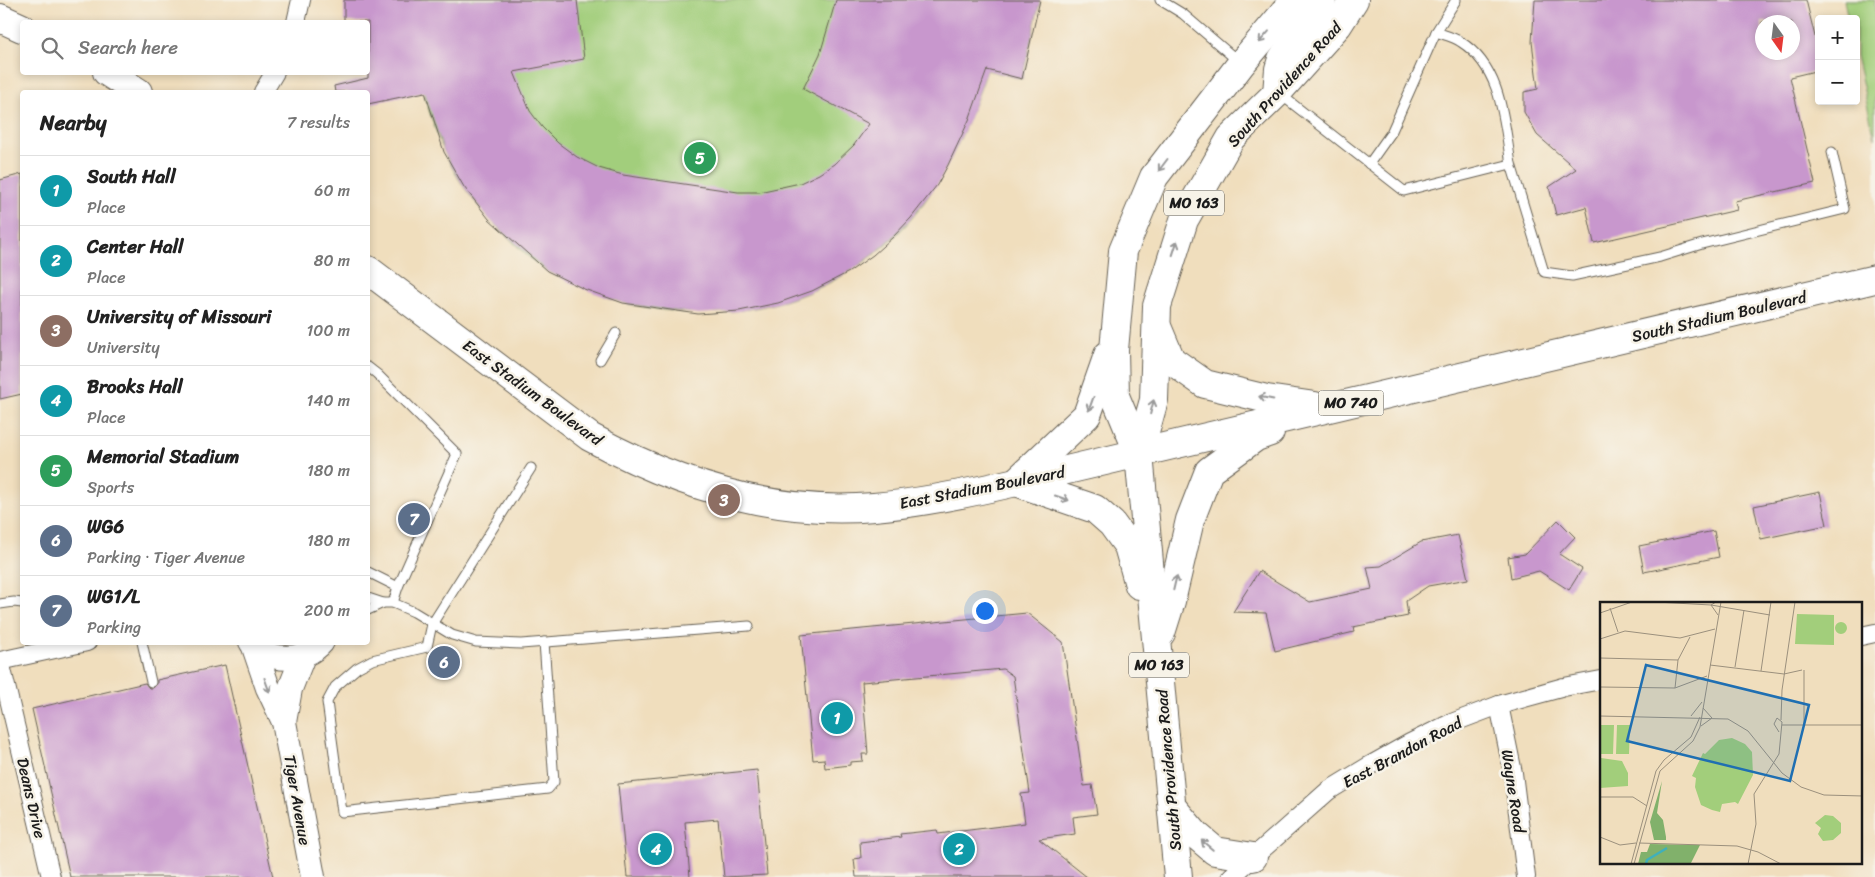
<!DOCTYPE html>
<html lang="en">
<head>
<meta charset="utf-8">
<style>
  :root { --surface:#fff; --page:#f6f6f6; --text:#222; --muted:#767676; --line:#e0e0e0; --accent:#1f6fb2 }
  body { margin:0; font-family:Sriracha,sans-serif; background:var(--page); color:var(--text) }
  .controls { position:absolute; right:15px; top:15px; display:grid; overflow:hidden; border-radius:5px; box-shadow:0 2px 8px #0003 }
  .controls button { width:45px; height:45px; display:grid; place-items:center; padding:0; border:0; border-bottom:1px solid var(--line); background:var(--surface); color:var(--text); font:25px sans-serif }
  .compass { position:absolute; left:1755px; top:15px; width:45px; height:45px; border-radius:50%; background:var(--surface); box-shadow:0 2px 8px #0003; rotate:166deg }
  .you { position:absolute; left:984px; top:610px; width:18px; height:18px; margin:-12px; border:4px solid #fff; border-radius:50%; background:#1a73e8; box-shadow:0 0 0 8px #1a73e833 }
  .badge { display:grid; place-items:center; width:32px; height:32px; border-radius:50%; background:var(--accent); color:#fff; font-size:16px; font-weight:700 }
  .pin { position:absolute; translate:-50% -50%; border:2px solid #fff; box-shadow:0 1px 5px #0006 }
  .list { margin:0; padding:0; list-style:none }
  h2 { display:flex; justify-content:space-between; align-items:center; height:65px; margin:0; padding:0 20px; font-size:21px }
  h2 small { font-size:16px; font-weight:400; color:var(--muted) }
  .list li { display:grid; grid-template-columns:32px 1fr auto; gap:15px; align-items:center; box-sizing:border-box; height:70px; padding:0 20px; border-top:1px solid var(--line) }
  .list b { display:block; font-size:19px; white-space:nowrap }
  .list p { margin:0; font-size:16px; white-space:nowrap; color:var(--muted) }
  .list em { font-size:16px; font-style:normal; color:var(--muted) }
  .icon { flex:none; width:28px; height:28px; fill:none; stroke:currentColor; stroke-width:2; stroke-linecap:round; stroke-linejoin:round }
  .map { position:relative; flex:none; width:1875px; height:877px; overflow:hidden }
  .search { position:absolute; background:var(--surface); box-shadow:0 2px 8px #0003; left:20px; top:20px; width:350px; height:55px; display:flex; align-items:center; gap:12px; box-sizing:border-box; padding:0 18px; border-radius:5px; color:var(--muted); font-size:19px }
  .panel { position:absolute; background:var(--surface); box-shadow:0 2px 8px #0003; left:20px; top:90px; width:350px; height:555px; border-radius:5px }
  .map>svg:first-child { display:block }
  .green { fill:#a2ce7b; stroke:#5f754c }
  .building { fill:#c897cd; fill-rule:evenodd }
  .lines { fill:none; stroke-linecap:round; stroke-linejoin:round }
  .lane-casing { stroke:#666054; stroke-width:11 }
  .street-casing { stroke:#666054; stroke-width:20 }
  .secondary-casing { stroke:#666054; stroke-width:26 }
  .primary-casing { stroke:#666054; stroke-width:30 }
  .lane { stroke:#fff; stroke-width:9 }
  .street { stroke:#fff; stroke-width:18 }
  .secondary { stroke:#fff; stroke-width:24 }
  .primary { stroke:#fff; stroke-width:28 }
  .oneway { stroke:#999 }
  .labels { text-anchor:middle; stroke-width:5; stroke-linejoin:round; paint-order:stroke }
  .shield { fill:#f7f3e8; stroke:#5e5c59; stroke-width:1 }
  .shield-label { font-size:15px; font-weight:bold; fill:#1c1c1c }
  .street-label { font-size:16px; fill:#1c1c1c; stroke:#f7f3e8 }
  .inset-river { fill:none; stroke:#40b0ba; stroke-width:2.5 }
  .inset-road { fill:none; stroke:#9b907d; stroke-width:1 }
  .view { fill:#1f6fb2; fill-opacity:0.15; stroke:#1f6fb2; stroke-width:2.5 }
  .inset-edge { fill:none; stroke:#1c1c1c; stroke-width:2.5 }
</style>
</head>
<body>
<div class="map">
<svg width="1875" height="877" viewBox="0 0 1875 877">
  <rect width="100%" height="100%" fill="#f7f3e8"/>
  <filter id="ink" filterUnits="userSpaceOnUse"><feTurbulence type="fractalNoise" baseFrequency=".02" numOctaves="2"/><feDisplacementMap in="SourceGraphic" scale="10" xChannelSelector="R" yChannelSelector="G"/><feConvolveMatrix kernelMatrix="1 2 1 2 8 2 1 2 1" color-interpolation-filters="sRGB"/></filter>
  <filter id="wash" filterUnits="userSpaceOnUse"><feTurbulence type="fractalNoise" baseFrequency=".0096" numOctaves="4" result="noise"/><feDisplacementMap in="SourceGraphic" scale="20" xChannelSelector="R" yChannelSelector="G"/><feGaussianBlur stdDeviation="1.12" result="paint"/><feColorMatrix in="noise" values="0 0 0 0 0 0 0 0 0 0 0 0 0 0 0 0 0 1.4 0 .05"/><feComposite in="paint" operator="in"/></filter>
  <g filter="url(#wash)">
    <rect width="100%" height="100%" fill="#f0debd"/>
    <g class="green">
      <path d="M414 0H1040L1022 79 987 70C962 141 934 209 872 256 799 311 713 324 625 303 611 300 597 292 584 286 572 281 558 277 547 271 533 262 519 248 507 236 481 212 458 183 444 151 437 135 426 104 423 88 418 59 417 29 414 0Z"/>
      <path d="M1844 0H1875V139L1856 56V19H1848Z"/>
    </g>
    <g id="blocks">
      <g class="building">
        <path d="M344 0H577L584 59 514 72 530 111 542 127 558 143 577 157 599 168 623 175 738 192H759L800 183 819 174 834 164 854 145 869 124 803 89 820 54 836 0H1040L1022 79 987 70 969 120 948 165 937 185 911 218 893 237 873 255 849 272 812 291 778 303 739 311 698 314 623 303 584 289 547 271 489 219 464 187 444 152 425 92 368 104V92H335L334 86 368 78V22H344Z"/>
        <path d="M1535 0H1806L1819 53V70L1790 77 1815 183 1735 201 1737 210 1594 243 1586 207 1556 215 1549 187 1576 169 1537 135 1524 112V92L1538 89 1532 42ZM1762 22H1792V52H1762Z"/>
        <path d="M22 174V394L0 399V180Z"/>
        <path d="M1820 492 1827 525 1761 539 1754 506Z"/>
        <path d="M1558 520 1575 537 1559 554 1582 569 1569 590 1539 571 1511 578 1508 557 1525 554Z"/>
        <path d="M1714 531 1719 557 1644 572 1639 546Z"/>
        <path d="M1458 535 1468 579 1428 586 1406 601 1408 616 1353 627 1354 632 1275 651 1266 613 1233 612 1259 571 1310 602 1372 589 1367 567 1381 566 1421 542Z"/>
        <path d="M1027 613 1063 642 1084 786 1092 785 1097 814 1073 817 1075 834 1039 839 1087 877H856L854 859 861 858 860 842 901 837 900 834 937 830 938 834 1025 823 1021 794 1030 793 1013 676 1003 669 862 682 868 754H862L863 761 850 762V765L825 768 824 759 813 760 801 635Z"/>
        <path d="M225 665 273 877H70L32 709 145 683 149 688H153L157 684V680Z"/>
        <path d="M757 770 767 875 724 877 718 819 685 822 690 877H627L618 784Z"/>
      </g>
    </g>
  </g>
  <g filter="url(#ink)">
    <use href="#blocks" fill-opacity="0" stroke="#666054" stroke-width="1"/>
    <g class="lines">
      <g class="lane-casing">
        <g id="lane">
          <path d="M1160 0 1183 14 1238 61"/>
          <path d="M1280 94 1404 191 1511 164C1504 121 1502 68 1461 42 1454 37 1444 35 1436 32L1456 0"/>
          <path d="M1369 164 1391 133 1436 32"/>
          <path d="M1511 164 1544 272 1572 276 1660 257 1702 244 1845 209 1832 152"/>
          <path d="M600 360 616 333"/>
          <path d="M368 367 377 374 457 454 398 587 393 603"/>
          <path d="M531 468 432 624 427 647 372 660 357 668 335 687 327 702 342 812 548 789 554 782 544 642"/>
          <path d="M368 572 398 587"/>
          <path d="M368 598 383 603H393L414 612 452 635 476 642 521 644 749 626"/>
          <path d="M0 604 14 602 22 603"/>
          <path d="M368 610 383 603"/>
          <path d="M142 642 151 682"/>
        </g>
      </g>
      <g class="street-casing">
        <g id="street">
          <path d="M296 22 301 0"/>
          <path d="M263 92 275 72"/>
          <path d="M1861 636 1875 633"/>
          <path d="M0 661 51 877"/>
          <path d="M0 661 87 642"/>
          <path d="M1499 705 1513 773 1526 877"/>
          <path d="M1231 877 1328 791 1369 766 1410 743 1449 724 1499 705 1564 687 1601 680"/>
        </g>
      </g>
      <g class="secondary-casing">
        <g id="secondary">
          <path d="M251 642C268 663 304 663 322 642"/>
          <path d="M254 647 268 688 284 722 313 877"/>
          <path d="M284 722 290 689 303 656"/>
        </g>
      </g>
      <g class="primary-casing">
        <g id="primary">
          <path d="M0 18 22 28"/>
          <path d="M107 72 138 92"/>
          <path d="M1277 93 1279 69 1282 59 1322 0"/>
          <path d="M368 270 590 437C678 485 773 516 874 507 922 503 969 493 1016 482L1875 279"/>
          <path d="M1158 329 1171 360 1205 384 1267 399 1315 406"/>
          <path d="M1108 355 1087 415 1016 482 1095 509 1112 524 1128 546 1139 585"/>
          <path d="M1139 454 1154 400 1157 306 1184 220 1231 138 1277 93 1338 25 1354 0"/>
          <path d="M1161 633 1171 601 1190 520 1209 471 1256 437 1270 432"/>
          <path d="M1172 807 1196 835 1215 851 1253 857"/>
          <path d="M1178 877 1139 454 1115 396 1114 350 1123 251 1154 177 1241 64 1295 0"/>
        </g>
      </g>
      <use href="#lane" class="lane"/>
      <use href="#street" class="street"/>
      <use href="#secondary" class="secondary"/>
      <use href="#primary" class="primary"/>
    </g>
    <defs><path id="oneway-shaft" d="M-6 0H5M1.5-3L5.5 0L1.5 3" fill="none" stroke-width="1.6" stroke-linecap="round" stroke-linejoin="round" transform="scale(1.25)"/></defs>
    <g class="oneway">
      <use href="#oneway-shaft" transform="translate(1264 37) rotate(131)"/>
      <use href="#oneway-shaft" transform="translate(1163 165) rotate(127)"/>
      <use href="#oneway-shaft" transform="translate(1175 248) rotate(-72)"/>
      <use href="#oneway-shaft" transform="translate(1266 398) rotate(-169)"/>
      <use href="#oneway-shaft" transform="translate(1091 404) rotate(110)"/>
      <use href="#oneway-shaft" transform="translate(1152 407) rotate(-76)"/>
      <use href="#oneway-shaft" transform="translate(1062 498) rotate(19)"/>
      <use href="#oneway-shaft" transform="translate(1175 583) rotate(-77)"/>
      <use href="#oneway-shaft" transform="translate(267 685) rotate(70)"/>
      <use href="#oneway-shaft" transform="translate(1207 845) rotate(-140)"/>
    </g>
  </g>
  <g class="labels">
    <g class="shield">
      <rect x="1164" y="190.5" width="60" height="25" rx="4"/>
      <rect x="1318.5" y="390.5" width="65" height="25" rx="4"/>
      <rect x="1129" y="652.5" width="60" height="25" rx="4"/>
    </g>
    <g class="shield-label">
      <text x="1194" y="208">MO 163</text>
      <text x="1351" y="408">MO 740</text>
      <text x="1159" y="670">MO 163</text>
    </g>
    <g class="street-label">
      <text transform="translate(1284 84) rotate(-48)" y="6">South Providence Road</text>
      <text transform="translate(1719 316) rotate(-13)" y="6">South Stadium Boulevard</text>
      <text transform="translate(533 392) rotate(36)" y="6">East Stadium Boulevard</text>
      <text transform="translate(982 487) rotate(-11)" y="6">East Stadium Boulevard</text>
      <text transform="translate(1402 752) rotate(-28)" y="6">East Brandon Road</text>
      <text transform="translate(1168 770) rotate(-95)" y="6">South Providence Road</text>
      <text transform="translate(1514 791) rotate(81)" y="6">Wayne Road</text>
      <text transform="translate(32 798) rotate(77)" y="6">Deans Drive</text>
      <text transform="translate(298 800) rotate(80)" y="6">Tiger Avenue</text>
    </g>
  </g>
  <g transform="translate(1600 602)">
    <rect width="262" height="262" fill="#f0debd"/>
    <path d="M197 12 234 13V43L195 42ZM235 26a6 6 0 1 1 12 0a6 6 0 1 1-12 0ZM1 123H14L13 152H1ZM17 123H30L29 152H16ZM132 136 145 142 152 150 153 173 138 202 135 200 122 202 120 210 112 208 101 203 95 185 96 176 92 174 103 151 105 152 119 138ZM1 156 22 159 28 171V184L0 186ZM225 213 233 214 241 221V231L233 238 223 239 218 232 221 226 215 221Z" fill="#a2ce7b"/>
    <path d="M62 179 57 211 63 218 66 235V238H54L50 220ZM50 242 100 243 91 261 38 262 41 250H47Z" fill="#81b16b"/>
    <path class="inset-river" d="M46 262 47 258 67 246"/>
    <path class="inset-road" d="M56 0 111 3 170 13M116 0 111 3 118 13M10 6 18 30M0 11 32 0M0 37 25 29 80 36 115 27M0 56 78 58M110 63 184 72 202 68M135 65 144 8M161 69 171 0M0 85 75 86 107 74M75 86 78 58 90 35M0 114 128 117 148 129 182 171 201 185 224 193 263 194M91 114 102 100M181 118 182 88 195 0M204 122V68M182 123H263M101 124 112 116 103 106M0 195H33L47 204M0 235 20 243 36 241M39 241 137 244 158 250 181 262M31 262 56 169 64 158 91 135 100 115M34 262 60 169 93 139 100 125 121 0M148 262 156 222 154 192 179 152 182 120 177 116 174 122 179 130"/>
    <path class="view" d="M46 63 209 103 190 179 27 139Z"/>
    <rect width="262" height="262" class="inset-edge"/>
  </g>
</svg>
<div class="controls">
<button>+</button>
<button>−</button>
</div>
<svg class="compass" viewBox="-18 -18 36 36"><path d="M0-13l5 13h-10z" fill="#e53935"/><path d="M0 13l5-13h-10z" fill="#767676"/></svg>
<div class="you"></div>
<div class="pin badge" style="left:837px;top:718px;background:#0f9aa8">1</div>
<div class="pin badge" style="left:959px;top:849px;background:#0f9aa8">2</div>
<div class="pin badge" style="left:724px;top:500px;background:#8d6e63">3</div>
<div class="pin badge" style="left:656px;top:849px;background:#0f9aa8">4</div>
<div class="pin badge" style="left:700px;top:158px;background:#2e9e5b">5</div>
<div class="pin badge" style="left:444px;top:662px;background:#5c6f8a">6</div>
<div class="pin badge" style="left:414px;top:519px;background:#5c6f8a">7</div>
<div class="search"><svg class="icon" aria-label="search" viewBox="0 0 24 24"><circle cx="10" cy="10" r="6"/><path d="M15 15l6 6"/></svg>Search here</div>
<section class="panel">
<h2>Nearby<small>7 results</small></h2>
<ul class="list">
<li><span class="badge" style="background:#0f9aa8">1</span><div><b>South Hall</b><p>Place</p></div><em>60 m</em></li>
<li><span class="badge" style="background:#0f9aa8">2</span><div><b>Center Hall</b><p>Place</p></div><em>80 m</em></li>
<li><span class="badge" style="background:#8d6e63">3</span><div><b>University of Missouri</b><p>University</p></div><em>100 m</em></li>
<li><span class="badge" style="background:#0f9aa8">4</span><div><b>Brooks Hall</b><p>Place</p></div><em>140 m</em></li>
<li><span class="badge" style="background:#2e9e5b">5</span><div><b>Memorial Stadium</b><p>Sports</p></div><em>180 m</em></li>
<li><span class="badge" style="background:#5c6f8a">6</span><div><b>WG6</b><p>Parking · Tiger Avenue</p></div><em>180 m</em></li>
<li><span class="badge" style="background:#5c6f8a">7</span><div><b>WG1/L</b><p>Parking</p></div><em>200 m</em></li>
</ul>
</section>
</div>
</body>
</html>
